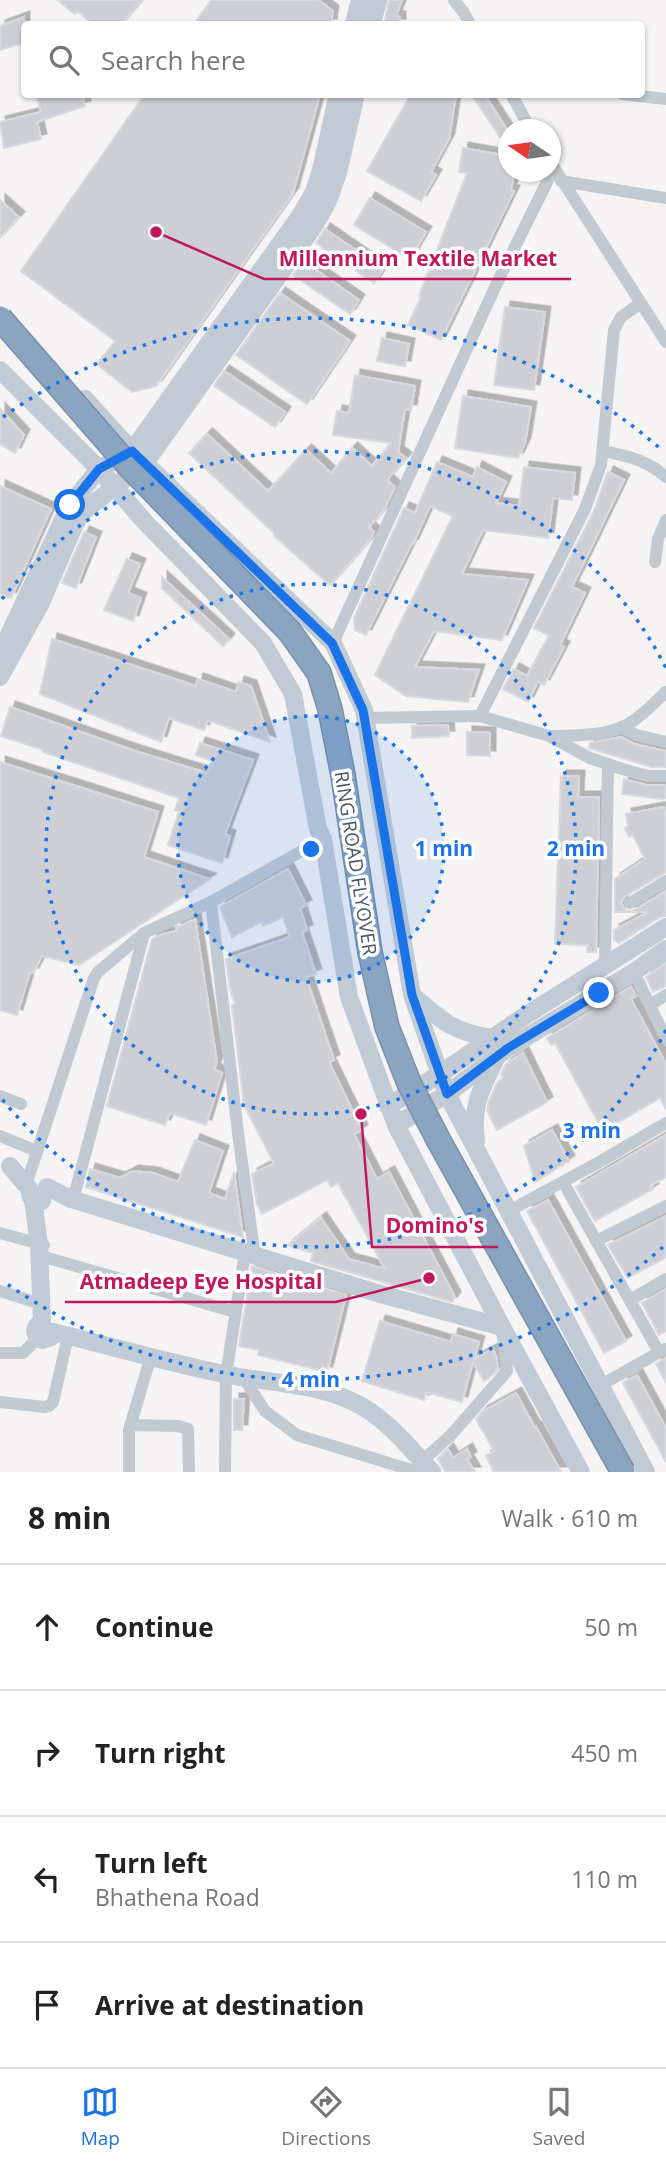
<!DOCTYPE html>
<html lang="en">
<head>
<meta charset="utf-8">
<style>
  :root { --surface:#fff; --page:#f6f6f6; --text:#222; --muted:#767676; --line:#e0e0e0; --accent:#1a73e8 }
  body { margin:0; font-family:"Open Sans",sans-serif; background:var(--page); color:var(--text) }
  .compass { position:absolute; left:498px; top:119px; width:63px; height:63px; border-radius:50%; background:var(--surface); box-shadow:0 2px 5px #0004; rotate:283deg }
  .stop { position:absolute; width:21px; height:21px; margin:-16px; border:5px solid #1a73e8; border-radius:50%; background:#fff }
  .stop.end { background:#1a73e8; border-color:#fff; box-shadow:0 2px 7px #0008 }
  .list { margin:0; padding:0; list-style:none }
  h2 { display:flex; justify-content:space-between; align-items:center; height:91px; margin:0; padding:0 28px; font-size:30px }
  h2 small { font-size:23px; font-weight:400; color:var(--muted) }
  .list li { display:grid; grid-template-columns:46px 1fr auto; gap:21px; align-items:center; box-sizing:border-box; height:126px; padding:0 28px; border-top:2px solid var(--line) }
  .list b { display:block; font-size:26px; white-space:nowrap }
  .list p { margin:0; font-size:23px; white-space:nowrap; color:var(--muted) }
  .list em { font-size:23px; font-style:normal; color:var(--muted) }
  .icon { flex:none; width:38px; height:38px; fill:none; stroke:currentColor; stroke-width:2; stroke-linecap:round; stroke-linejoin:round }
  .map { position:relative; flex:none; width:666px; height:1472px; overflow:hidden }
  .search { position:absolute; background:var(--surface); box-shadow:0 2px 5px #0004; left:21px; right:21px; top:21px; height:77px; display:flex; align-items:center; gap:18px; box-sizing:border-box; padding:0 24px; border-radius:7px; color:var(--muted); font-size:26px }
  .sheet { height:595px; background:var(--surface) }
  nav { display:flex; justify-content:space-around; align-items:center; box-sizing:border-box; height:98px; border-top:2px solid var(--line); background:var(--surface); font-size:19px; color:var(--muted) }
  nav a { display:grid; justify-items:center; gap:4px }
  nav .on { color:var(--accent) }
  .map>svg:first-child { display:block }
  .building { fill:#cdcfd5; stroke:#d7d9de; stroke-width:2; filter:url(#shadow) }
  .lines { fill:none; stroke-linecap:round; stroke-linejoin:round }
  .street { stroke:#c1cad2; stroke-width:12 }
  .secondary { stroke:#c1cbd6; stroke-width:18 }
  .highway-bridge-casing { stroke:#7690ad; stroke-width:26; stroke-linecap:butt }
  .highway-bridge { stroke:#8ba5c1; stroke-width:23 }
  .route { stroke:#1a73e8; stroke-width:9 }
  .ring { fill:none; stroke:#1a73e8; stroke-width:3.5; stroke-dasharray:3.5 7 }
  .labels { text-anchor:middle; stroke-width:7; stroke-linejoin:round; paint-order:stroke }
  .street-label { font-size:19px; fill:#4a5661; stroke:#fff }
  .centre { fill:#1a73e8; stroke:#fff; stroke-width:3.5 }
  .ring-label { font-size:21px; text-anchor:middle; font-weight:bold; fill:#1a73e8; stroke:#fff; stroke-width:7; stroke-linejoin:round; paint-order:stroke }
  .leader { fill:none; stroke:#c2185b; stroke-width:2.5 }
  .callout-dot { fill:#c2185b; stroke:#fff; stroke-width:2.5 }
  .callout-label { font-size:21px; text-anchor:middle; font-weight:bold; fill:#c2185b; stroke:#fff; stroke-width:7; stroke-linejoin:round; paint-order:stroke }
</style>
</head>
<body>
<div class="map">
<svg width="666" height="1472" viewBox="0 0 666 1472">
  <defs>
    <filter id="shadow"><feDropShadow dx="5.5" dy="-5.5" stdDeviation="0" flood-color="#0004"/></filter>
  </defs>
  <rect width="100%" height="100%" fill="#f5f3f3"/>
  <g class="building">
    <path d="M57 0H142L121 24H93L77 11 75 14Z"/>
    <path d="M211 0H318L333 11 331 24H194Z"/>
    <path d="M389 0H402L396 16 400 17V24H384Z"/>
    <path d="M24 17V43L0 50V26Z"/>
    <path d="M36 94H82L85 106 37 122 41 139 4 148 0 122 41 112Z"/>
    <path d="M145 94H314L319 98 293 193 156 386 132 392 97 364 115 341 21 271Z"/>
    <path d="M411 94H456L449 139 431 172 436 175 421 201 367 171Z"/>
    <path d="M471 94H484L508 131V149Z"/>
    <path d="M463 148 508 156V172H514L511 191H514L441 340 408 325 421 297 419 296 467 173 459 172Z"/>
    <path d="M370 198 426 232 410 259 354 225Z"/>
    <path d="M0 200 19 217 0 238Z"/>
    <path d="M325 229 383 269 374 283 316 243Z"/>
    <path d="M303 261 359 300 350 314 293 275Z"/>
    <path d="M280 293 350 341 307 404 236 355Z"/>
    <path d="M505 307 545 312 534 390 494 385Z"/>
    <path d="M382 338 409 344 405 366 377 361Z"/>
    <path d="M224 371 285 412 275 427 214 386Z"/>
    <path d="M355 375 415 386 411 410 405 409 398 452 406 458 387 480 395 487 384 510 369 527 374 532 370 540 330 585 274 536 275 534 189 453 207 434 268 491 306 450 331 473 352 448 372 466 391 443 333 435 337 411 349 413Z"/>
    <path d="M463 396 531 407 525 443 518 458 455 448Z"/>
    <path d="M0 409 24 435 15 453 0 444Z"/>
    <path d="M437 462 473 477 477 467 506 482 496 503 519 506 524 467 575 473 572 500 553 498 548 538 483 530 462 574 528 580 502 640 434 631 415 667 479 670 468 702 406 696 375 675 453 516 430 506 413 544 412 543 366 635 355 630 354 618 404 508 415 513Z"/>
    <path d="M608 472 624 480 572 587 585 593 560 645 564 647 544 685 538 681 528 702 503 689 514 669 527 676 549 635 534 628 593 513Z"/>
    <path d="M0 486 51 509 11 598 0 593Z"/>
    <path d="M84 532 96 537 76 588 62 583Z"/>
    <path d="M127 559 140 564 128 593 141 598 133 621 104 610Z"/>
    <path d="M162 577 229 639 223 646 162 588Z"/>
    <path d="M52 639 196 686 198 679 236 692 239 682 251 686 270 742 207 720 204 730 169 718 161 742 40 694Z"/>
    <path d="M10 707 135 751 207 773 212 761 196 755 200 743 253 760 225 834 230 836 222 863 168 845 179 811 175 810 179 798 43 752 44 750 1 736Z"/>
    <path d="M448 725 449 736 412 738V726Z"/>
    <path d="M467 732 490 733V756L467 755Z"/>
    <path d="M621 737 634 744 666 751V767H652L589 748 590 743Z"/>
    <path d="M0 762 158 812 144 857 210 879 79 965 42 956 33 973 30 972 17 1015 0 1010Z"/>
    <path d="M561 776H579L578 797H599L596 952H587L588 945 555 944Z"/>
    <path d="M624 779 646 785H666V798L662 799 622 794Z"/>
    <path d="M664 807 666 820V872L625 896 621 903 625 910 631 912 666 891V916L660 917 619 943 614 939V930L648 912H615V879L645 859 633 835 629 837 625 828 628 826 626 814Z"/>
    <path d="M288 869 306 905 300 908 307 930 302 932 316 974 306 977 334 1060 329 1062 362 1130 354 1134 377 1179 389 1172 455 1297 452 1302 311 1261 313 1253 288 1245 321 1218 349 1259 385 1269 338 1183 331 1187 327 1180 262 1214 257 1204 252 1174 274 1163 244 1105 232 1005 235 1004 230 988 226 959 290 937 283 917 263 926 261 922 232 937 220 907Z"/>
    <path d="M195 919 217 1062 214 1069 222 1073 206 1125 170 1113 165 1125 107 1106 152 939 163 934 177 931 176 928Z"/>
    <path d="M666 963V986L653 992 646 977Z"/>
    <path d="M631 987 636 996 631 999 666 1064V1109L660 1098 603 1131 555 1043 551 1045 547 1038Z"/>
    <path d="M523 1053 547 1102 497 1130 487 1110 489 1101 496 1085 503 1077 501 1074 506 1064Z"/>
    <path d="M552 1130 569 1161 535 1182 524 1146Z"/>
    <path d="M666 1135V1177L651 1185 653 1189 595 1221 576 1187Z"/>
    <path d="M195 1140 223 1151 209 1193 225 1199 234 1172 243 1237 86 1187 90 1169 120 1178 133 1171 153 1173 178 1182Z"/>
    <path d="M548 1200 626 1341 604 1353 527 1211Z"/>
    <path d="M666 1216V1257L628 1278 608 1245Z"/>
    <path d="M252 1266 346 1295 327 1372 258 1355 259 1350 239 1346Z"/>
    <path d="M666 1289V1331L659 1335 642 1303Z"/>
    <path d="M380 1321 451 1342 453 1334 479 1342 474 1359 493 1349 496 1356 498 1368 489 1378 484 1381 473 1362 462 1402 426 1392 424 1400 362 1381Z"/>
    <path d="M666 1358V1382L656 1364Z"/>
    <path d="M637 1375 666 1428V1462L623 1383Z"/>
    <path d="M516 1393 535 1428 536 1427 561 1472H494L486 1456 494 1451 476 1419 483 1411Z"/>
    <path d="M234 1399H244L242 1430H234Z"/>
    <path d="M448 1449 453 1458 467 1449 471 1457 467 1459 475 1472H446L438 1459Z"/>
  </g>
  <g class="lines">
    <g class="street">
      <path d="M454 0 464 13 470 24"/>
      <path d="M511 94 531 130"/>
      <path d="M622 94 666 99"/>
      <path d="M551 163 666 342"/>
      <path d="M561 181 666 198"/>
      <path d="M603 451C627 456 647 460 666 477"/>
      <path d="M655 562 658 539 666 520"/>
      <path d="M333 643 496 285 554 168"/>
      <path d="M480 716 585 509 601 465 614 330 621 317 641 303"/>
      <path d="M365 718 480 716 549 736 590 758 622 769 648 776H666"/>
      <path d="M621 727 636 735 666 742"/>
      <path d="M553 736C579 735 610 737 633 721 645 713 655 702 666 692"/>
      <path d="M211 902 238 1133 255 1257"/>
      <path d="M630 903 666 881"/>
      <path d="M605 966 608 764"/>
      <path d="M634 972 666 1039"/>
      <path d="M650 1005 666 995"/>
      <path d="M0 1096 21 1104"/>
      <path d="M0 1136 37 1151"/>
      <path d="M563 1182 659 1352"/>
      <path d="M24 1185 29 1176 94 978 98 972 144 933 211 902 323 839"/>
      <path d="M73 1200 144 934"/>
      <path d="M509 1211 601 1161 666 1123"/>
      <path d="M0 1233 44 1245"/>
      <path d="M596 1241 666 1206"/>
      <path d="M48 1258 235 1312"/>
      <path d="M0 1291 41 1304"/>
      <path d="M630 1300 666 1279"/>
      <path d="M0 1353H23L38 1338"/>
      <path d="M243 1377 265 1411 297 1435 418 1472"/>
      <path d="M601 1385 665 1349"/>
      <path d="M0 1402 44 1407 49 1406 53 1402 68 1336"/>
      <path d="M130 1425 178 1426 188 1429 189 1472"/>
      <path d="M422 1461 451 1435 507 1371 503 1335"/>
      <path d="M129 1472V1430L151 1356"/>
      <path d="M225 1472 226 1375 245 1253"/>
    </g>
    <g class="secondary">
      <path d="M354 24 360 0"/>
      <path d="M372 24 378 0"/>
      <path d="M0 370 99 469 145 522 263 643 293 694 318 829 323 839 349 997 396 1125 502 1327 581 1472"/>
      <path d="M85 399 132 451 333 643 364 710 412 995 447 1094 646 1472"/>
      <path d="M0 654 70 505 99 469 132 451 300 216 314 192 321 170 338 94"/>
      <path d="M0 677 40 605 75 524 84 511 145 463 314 226 328 201 338 173 356 94"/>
      <path d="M414 997C443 1022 454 1032 492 1038"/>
      <path d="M388 1106 440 1074 523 1017 666 927"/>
      <path d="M396 1125 447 1094 508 1048 634 972 666 949"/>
      <path d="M476 1141C471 1106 481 1089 496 1058"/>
      <path d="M10 1166 30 1190V1195L33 1200 42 1201"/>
      <path d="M47 1187 71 1199 377 1293 502 1327"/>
      <path d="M33 1200 39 1244 42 1322C35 1326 33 1331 38 1338L42 1340 51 1337 53 1332"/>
      <path d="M53 1332C110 1346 166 1362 224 1374 269 1384 321 1382 363 1407 390 1423 411 1449 432 1472"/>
    </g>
    <g class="highway-bridge-casing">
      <path id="highway-bridge" d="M0 318 128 465 290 632 319 673 330 709 343 775 370 952 387 1027 409 1083 439 1141 623 1472"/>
    </g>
    <use href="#highway-bridge" class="highway-bridge"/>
  </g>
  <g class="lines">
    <path class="route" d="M70 505 99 469 132 451 332 643 363 710 412 995 447 1094 508 1048 599 993"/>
  </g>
  <circle cx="311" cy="849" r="133" fill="#1a73e8" fill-opacity=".12"/>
  <g class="ring">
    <circle cx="311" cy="849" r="133"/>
    <circle cx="311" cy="849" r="265"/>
    <path d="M666 1030A398 398 0 0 1 2 1099M2 599A398 398 0 0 1 666 668"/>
    <path d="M663 1247A531 531 0 0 1 3 1281M3 417A531 531 0 0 1 663 451"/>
  </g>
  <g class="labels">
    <g class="street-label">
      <text transform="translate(356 863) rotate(81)" y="7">RING ROAD FLYOVER</text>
    </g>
  </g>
  <circle cx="311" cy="849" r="10" class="centre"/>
  <g class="ring-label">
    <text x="444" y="856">1 min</text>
    <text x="576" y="856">2 min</text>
    <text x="592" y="1138">3 min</text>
    <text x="311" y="1387">4 min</text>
  </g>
  <path class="leader" d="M156 232L264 279H571M361 1114L372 1247H498M429 1278L336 1302H65"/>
  <g class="callout-dot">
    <circle cx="156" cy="232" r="7"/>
    <circle cx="361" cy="1114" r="7"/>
    <circle cx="429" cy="1278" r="7"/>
  </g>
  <g class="callout-label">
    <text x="418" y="266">Millennium Textile Market</text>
    <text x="435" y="1233">Domino's</text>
    <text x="201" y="1289">Atmadeep Eye Hospital</text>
  </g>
</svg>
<svg class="compass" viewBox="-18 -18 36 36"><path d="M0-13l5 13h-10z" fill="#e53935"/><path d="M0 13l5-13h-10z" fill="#767676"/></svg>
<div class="stop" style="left:70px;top:505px"></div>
<div class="stop end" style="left:599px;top:993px"></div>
<div class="search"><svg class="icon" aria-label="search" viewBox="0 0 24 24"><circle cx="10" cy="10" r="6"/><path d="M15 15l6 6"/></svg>Search here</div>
</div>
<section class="sheet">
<h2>8 min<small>Walk · 610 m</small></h2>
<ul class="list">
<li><svg class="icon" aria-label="ahead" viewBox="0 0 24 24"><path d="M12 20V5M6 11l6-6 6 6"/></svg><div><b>Continue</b></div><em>50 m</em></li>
<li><svg class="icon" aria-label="right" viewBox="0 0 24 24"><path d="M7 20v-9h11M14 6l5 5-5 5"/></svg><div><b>Turn right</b></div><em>450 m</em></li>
<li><svg class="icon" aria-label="left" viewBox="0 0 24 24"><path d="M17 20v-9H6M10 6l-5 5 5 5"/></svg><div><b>Turn left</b><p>Bhathena Road</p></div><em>110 m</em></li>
<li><svg class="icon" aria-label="arrive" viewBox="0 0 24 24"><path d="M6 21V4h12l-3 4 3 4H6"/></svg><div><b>Arrive at destination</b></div></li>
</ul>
</section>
<nav>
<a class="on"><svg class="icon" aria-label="map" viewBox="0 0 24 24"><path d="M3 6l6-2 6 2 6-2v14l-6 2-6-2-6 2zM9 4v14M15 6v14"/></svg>Map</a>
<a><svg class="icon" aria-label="directions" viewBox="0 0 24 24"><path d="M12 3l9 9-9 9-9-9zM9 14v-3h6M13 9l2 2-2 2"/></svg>Directions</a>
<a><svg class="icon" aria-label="saved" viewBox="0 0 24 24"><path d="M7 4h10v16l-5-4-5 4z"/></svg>Saved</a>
</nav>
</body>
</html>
